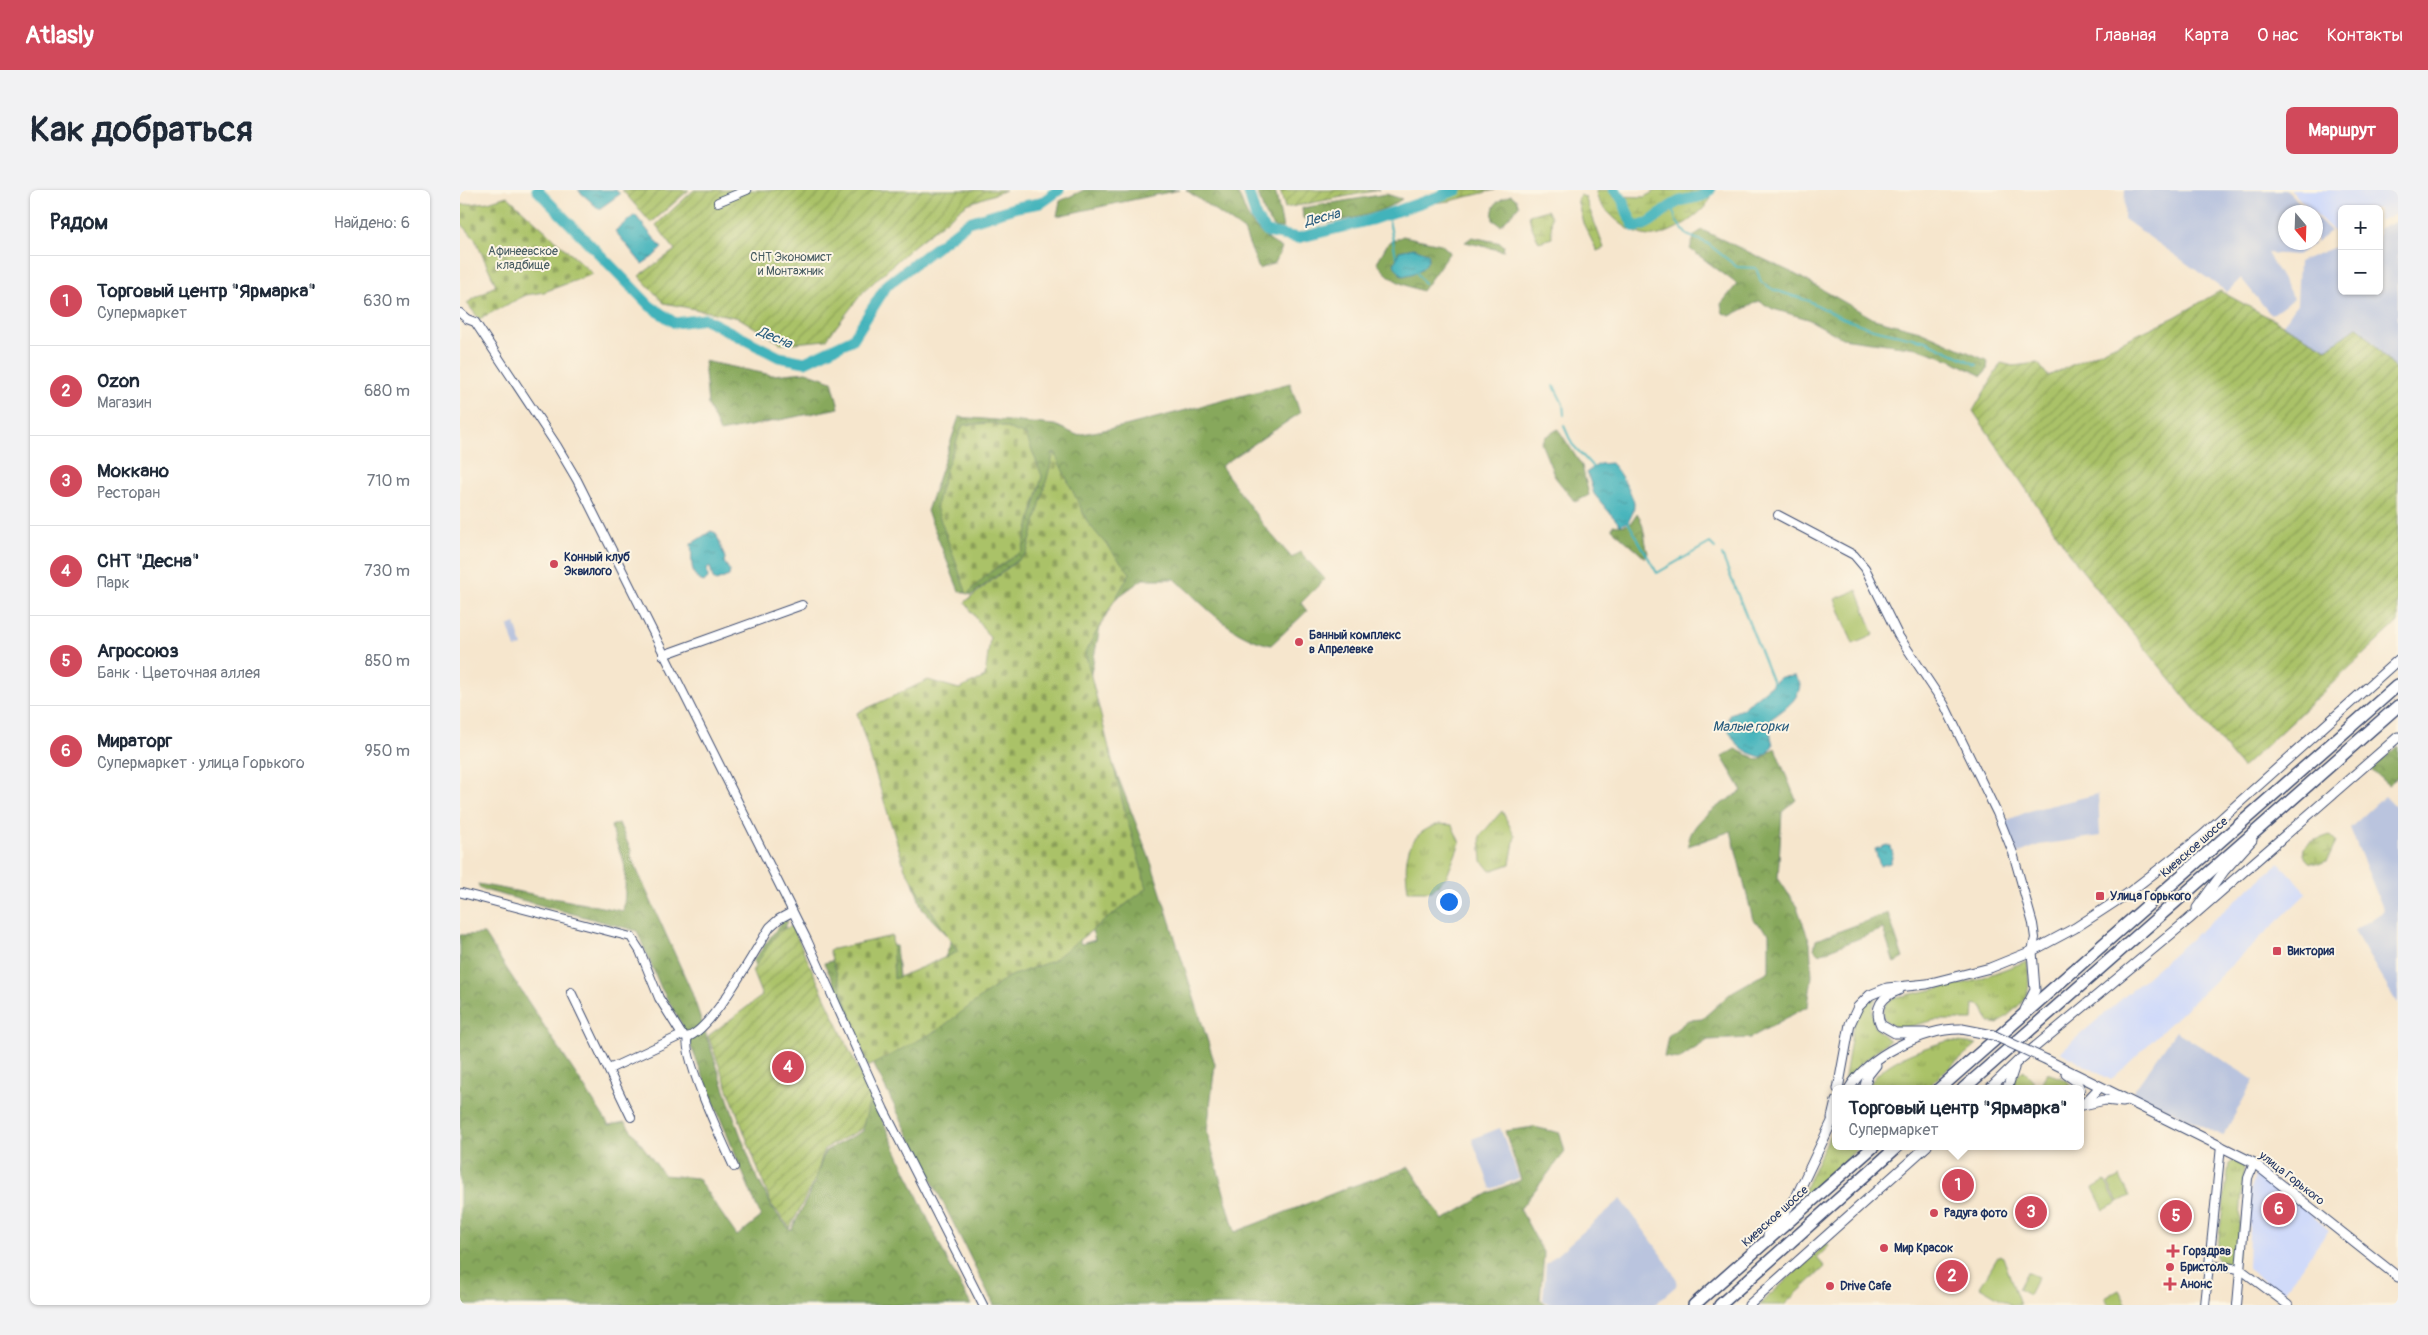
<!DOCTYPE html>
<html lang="ru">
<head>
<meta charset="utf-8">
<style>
  :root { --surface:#fff; --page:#f2f2f3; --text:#1f2937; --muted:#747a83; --line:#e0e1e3; --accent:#d1495b }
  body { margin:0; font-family:Pangolin,sans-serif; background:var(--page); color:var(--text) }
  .controls { position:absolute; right:15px; top:15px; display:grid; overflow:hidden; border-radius:8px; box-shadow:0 1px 4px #0004 }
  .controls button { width:45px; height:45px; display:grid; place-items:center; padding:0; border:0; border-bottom:1px solid var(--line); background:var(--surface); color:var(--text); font:25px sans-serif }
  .compass { position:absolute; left:1818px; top:15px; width:45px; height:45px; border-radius:50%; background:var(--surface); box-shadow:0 1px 4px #0004; rotate:161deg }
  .you { position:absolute; left:988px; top:711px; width:18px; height:18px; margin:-12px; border:4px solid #fff; border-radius:50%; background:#1a73e8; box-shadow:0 0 0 8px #1a73e833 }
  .badge { display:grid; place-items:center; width:32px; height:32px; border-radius:50%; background:var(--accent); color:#fff; font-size:16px; font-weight:700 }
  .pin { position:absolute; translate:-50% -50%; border:2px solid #fff; box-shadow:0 1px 5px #0006 }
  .popup { position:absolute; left:1372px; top:895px; width:252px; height:65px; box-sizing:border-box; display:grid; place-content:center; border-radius:8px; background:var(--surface); filter:drop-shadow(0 1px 4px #0005); font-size:16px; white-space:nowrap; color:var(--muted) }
  .popup b { font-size:19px; color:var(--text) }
  .popup::after { content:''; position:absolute; left:50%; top:100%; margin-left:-10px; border:10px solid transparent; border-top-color:var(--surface) }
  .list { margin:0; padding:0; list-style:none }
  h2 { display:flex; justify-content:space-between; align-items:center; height:65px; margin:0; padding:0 20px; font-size:21px }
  h2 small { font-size:16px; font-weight:400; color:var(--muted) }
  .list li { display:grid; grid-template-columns:32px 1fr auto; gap:15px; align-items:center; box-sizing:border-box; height:90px; padding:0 20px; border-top:1px solid var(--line) }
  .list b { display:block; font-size:19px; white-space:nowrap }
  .list p { margin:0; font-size:16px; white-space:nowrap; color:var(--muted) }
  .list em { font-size:16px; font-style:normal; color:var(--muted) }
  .map { position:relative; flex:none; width:1938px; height:1115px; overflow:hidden; border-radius:8px }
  header { display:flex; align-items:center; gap:30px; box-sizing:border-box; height:70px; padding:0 25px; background:var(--accent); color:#fff }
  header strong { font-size:24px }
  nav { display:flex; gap:28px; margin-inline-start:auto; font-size:18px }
  .intro { display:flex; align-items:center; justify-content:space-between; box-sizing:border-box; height:120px; padding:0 30px }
  h1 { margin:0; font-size:35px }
  .button { padding:12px 22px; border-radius:8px; background:var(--accent); color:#fff; font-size:18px; font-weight:700 }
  main { display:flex; gap:30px; padding:0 30px }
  aside { flex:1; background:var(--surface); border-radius:8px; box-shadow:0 1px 4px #0004 }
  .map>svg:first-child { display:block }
  .built { fill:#d0daf9 }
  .industrial { fill:#bac4de }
  .grass { fill:url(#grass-tufts); stroke:#627862 }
  .forest { fill:url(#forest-crowns); stroke:#516c5d }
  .wetland { fill:url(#wetland-marsh); stroke:#627862 }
  .cemetery { fill:url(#cemetery-stones); stroke:#627862 }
  .park { fill:#aac267; stroke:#627862 }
  .garden { fill:url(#garden-furrows); stroke:#627862 }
  .water { fill:url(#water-ripples); stroke:#2f718c }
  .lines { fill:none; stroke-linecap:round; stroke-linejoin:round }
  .stream { stroke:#43b3bb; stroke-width:2 }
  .river { stroke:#43b3bb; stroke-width:11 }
  .minor-casing { stroke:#3c4a6f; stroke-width:10 }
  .major-casing { stroke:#3c4a6f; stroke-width:11 }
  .highway-casing { stroke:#3c4a6f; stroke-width:14 }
  .minor { stroke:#fff; stroke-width:8 }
  .major { stroke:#fff; stroke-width:9 }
  .highway { stroke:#fff; stroke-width:11 }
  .major-bridge-casing { stroke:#3c4a6f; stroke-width:11; stroke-linecap:butt }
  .major-bridge { stroke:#fff; stroke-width:9 }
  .poi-dot { fill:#d1495b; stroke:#fcf5e5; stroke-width:2 }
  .labels { text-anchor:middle; stroke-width:4; stroke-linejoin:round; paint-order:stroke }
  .park-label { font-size:12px; fill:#465b61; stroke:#fcf5e5 }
  .poi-label { font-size:12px; font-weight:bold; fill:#1b2f5e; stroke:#fcf5e5; text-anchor:start }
  .street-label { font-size:12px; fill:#1b2f5e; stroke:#fcf5e5 }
  .water-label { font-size:14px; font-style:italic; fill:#295d7f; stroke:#fcf5e5 }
</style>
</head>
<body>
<header>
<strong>Atlasly</strong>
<nav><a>Главная</a><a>Карта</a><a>О нас</a><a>Контакты</a></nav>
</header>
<div class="intro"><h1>Как добраться</h1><a class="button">Маршрут</a></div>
<main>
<aside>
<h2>Рядом<small>Найдено: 6</small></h2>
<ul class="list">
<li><span class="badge">1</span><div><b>Торговый центр &quot;Ярмарка&quot;</b><p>Супермаркет</p></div><em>630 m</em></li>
<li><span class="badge">2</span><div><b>Ozon</b><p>Магазин</p></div><em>680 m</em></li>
<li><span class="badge">3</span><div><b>Моккано</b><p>Ресторан</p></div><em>710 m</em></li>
<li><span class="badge">4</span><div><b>СНТ &quot;Десна&quot;</b><p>Парк</p></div><em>730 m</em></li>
<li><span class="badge">5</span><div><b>Агросоюз</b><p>Банк · Цветочная аллея</p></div><em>850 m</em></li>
<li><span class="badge">6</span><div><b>Мираторг</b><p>Супермаркет · улица Горького</p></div><em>950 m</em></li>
</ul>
</aside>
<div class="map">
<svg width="1938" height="1115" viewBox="0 0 1938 1115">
  <defs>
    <pattern id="grass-tufts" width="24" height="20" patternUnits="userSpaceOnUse" patternTransform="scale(1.25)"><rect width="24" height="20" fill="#aac267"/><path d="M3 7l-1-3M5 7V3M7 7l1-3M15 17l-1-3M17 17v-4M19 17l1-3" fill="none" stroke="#8a9e58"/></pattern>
    <pattern id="forest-crowns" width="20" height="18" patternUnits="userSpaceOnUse" patternTransform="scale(1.25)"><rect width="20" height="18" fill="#87a85c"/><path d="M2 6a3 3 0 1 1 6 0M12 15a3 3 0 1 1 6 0" fill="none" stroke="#6e894f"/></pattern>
    <pattern id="wetland-marsh" width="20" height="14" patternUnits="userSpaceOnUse" patternTransform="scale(1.25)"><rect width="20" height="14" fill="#aac267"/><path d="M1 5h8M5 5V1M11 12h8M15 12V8" fill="none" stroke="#8a9e58"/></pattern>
    <pattern id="cemetery-stones" width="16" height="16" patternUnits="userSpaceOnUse" patternTransform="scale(1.25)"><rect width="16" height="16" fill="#aac267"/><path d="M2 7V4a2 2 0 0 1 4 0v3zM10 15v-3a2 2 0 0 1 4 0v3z" fill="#8a9e58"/></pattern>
    <pattern id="garden-furrows" width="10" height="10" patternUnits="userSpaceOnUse" patternTransform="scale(1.25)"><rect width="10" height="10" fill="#aac267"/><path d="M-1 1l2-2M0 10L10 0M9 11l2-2" fill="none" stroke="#8a9e58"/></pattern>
    <pattern id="water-ripples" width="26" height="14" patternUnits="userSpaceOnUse" patternTransform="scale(1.25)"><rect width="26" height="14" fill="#43b3bb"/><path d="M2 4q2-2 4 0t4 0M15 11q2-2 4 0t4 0" fill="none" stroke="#37929b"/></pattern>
  </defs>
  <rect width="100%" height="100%" fill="#fcf5e5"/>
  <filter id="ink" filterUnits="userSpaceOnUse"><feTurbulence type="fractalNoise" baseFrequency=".02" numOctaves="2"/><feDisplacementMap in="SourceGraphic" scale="10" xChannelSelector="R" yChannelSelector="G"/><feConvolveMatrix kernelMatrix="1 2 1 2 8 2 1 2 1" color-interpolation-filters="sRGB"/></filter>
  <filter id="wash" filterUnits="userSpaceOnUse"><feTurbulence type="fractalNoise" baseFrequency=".0096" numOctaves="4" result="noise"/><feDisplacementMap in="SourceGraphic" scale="20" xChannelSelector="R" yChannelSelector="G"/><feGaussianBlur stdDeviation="1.12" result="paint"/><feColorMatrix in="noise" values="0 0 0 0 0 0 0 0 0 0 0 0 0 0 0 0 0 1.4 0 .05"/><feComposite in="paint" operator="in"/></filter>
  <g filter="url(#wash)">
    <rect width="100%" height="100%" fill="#f6e6cd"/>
    <g class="built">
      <path d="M1830 0H1938V23L1919 31V19H1882L1881 48Z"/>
      <path d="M1819 673 1847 703 1651 890 1600 862Z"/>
      <path d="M1796 983H1802L1869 1040 1822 1104 1788 1079 1790 1002Z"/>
    </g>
    <g class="industrial">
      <path d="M1665 0H1826L1850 22H1826V52L1855 53 1837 65 1807 63 1834 109 1811 125 1781 88 1767 102 1664 29Z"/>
      <path d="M1856 27 1871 41 1856 52Z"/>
      <path d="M1938 31V182L1898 136 1867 159 1823 135 1837 114 1839 72 1882 54V101H1919V38Z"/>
      <path d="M55 433 62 456 55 458 48 436Z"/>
      <path d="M1638 604 1640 646 1579 655 1557 664 1545 631 1572 620Z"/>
      <path d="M1925 606 1938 620V815L1894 741 1924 721 1890 638Z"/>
      <path d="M1716 841 1794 890 1763 946 1673 902Z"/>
      <path d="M1040 938 1059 988 1031 999 1012 949Z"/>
      <path d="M1161 1009 1202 1065 1217 1090 1216 1096 1194 1115H1090L1083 1110 1086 1074Z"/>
    </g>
    <g class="grass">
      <path d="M1042 621 1055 646 1050 674 1030 681 1022 671 1020 646Z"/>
      <path d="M979 634 992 635 1000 653 987 686 972 701H948C944 670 944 645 979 634Z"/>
      <path d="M1567 771C1573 809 1565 810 1538 834L1529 832 1522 816 1514 814 1513 830H1475L1439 839 1426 832 1423 822 1426 814 1437 807 1510 792Z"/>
      <path d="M1417 805C1408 824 1411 839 1430 850L1398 876 1383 899 1393 837 1402 817Z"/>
      <path d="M1488 851 1517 854 1465 899H1408C1416 873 1465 857 1488 851Z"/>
      <path d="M1563 880 1574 891 1570 896 1572 899H1553L1555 888Z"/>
      <path d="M1587 883 1606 890 1615 899H1578Z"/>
      <path d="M1375 934 1376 956H1401L1339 1011Z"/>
      <path d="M1774 971 1782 972 1784 976 1777 1068 1773 1073 1758 1072 1756 1067 1769 974Z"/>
      <path d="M1367 1053 1369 1056 1357 1068 1365 1077 1324 1115H1299Z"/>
    </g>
    <g class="forest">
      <path d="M624 0H719L597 26 600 11Z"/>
      <path d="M726 0H774C781 5 783 17 787 25 796 41 806 49 822 58L815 73 799 79 784 41Z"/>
      <path d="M797 0H815L823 38H815L805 25Z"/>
      <path d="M926 4 942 9C916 27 883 30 853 35L843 28 842 18Z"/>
      <path d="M1051 5 1056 9 1059 16 1041 35 1033 30C1031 15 1037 10 1051 5Z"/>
      <path d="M1242 40 1333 83 1414 129 1460 141 1528 171 1527 180 1522 186 1491 170 1456 158 1382 148 1348 129 1313 119 1299 111 1270 126 1263 123 1261 114 1277 94 1230 59 1235 45Z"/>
      <path d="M943 46 981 54 990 62 962 101C944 95 928 90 917 72L928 53Z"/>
      <path d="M1012 47 1041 53 1044 56 1043 61 1005 52Z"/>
      <path d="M244 171 312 185 346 182 372 191 379 218 260 242 248 215Z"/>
      <path d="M830 193 840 223 761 276 804 336 832 368 840 362 865 389 841 413 847 421 811 455C771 447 744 415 715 389H683L644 417 628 498 582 371H556L512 405 499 401 467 321 499 227 595 235 617 245 665 236Z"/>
      <path d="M1098 239 1122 276 1129 305 1115 312 1095 287 1081 253 1085 247Z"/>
      <path d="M1177 323C1185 334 1184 349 1188 363L1185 368 1152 339 1153 335C1165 337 1172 335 1177 323Z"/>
      <path d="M461 494 570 630 621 754 635 750 624 716 634 525 692 675 755 874 747 942 775 1042 887 998 949 977 983 1030 1031 1002 1061 990 1045 941 1074 937 1100 943 1105 962 1060 1019 1084 1064 1080 1109 1087 1115H534C478 1001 419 888 364 773L400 763 408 756H436L439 787 483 772 492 750 462 719 397 523Z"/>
      <path d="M1938 556V587L1928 595 1911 580Z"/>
      <path d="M1315 558 1336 610 1322 622 1318 688 1337 717 1350 753 1352 786 1348 816 1290 848 1248 850 1219 869 1204 867 1208 846 1228 830 1242 829 1272 802 1309 781V743L1293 730 1271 641 1228 656C1229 630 1262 614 1282 601L1262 567 1275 559 1299 570Z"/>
      <path d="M159 633 171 661V667L231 800 276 933 294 981 313 1019 331 1041 354 994 365 961 403 941 405 909 415 914 485 1066 511 1115H0V745L24 744 149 935 165 932 204 985 237 988 277 1046 301 1027 222 835 201 798 177 741 20 699 18 694 163 721C165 709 167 681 163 669 158 658 154 647 151 636Z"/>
      <path d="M1428 723 1443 768 1434 773 1423 739 1359 764 1354 759 1356 750Z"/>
      <path d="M323 730 328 731 311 767 307 788 293 771Z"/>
    </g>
    <g class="wetland">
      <path d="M998 0H1035L990 11 971 13 966 8Z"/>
      <path d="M1136 0H1150L1158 6 1184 7 1197 0H1252C1254 20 1206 49 1188 46 1172 44 1159 33 1149 23 1142 16 1136 10 1136 0Z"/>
      <path d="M1120 5 1125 7 1144 58 1137 61 1123 33 1117 9Z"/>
      <path d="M1087 20 1091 26 1092 48 1079 52 1071 35 1069 25Z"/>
      <path d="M1870 645 1876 651 1868 670 1859 674 1849 672 1843 665 1844 658 1850 652Z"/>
    </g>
    <g class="cemetery">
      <path d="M47 6 133 84 84 102 66 105 19 129 7 113 36 95 15 49 0 32V15L28 12Z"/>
      <path d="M533 233 566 245 582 286 562 361 529 383 507 404 476 317 486 279 503 235Z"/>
      <path d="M594 262 628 333 670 383 625 462 665 622 687 698 592 771 548 787 478 840 408 877 369 760 432 746 434 789 498 762 445 679 397 523 468 490 499 499 525 487 530 448 505 412 567 363Z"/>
    </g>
    <g class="park">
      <path d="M1397 400 1414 445 1393 454 1375 409Z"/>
      <path d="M1660 987 1670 1006 1658 1012 1648 993Z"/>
      <path d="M1645 991 1657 1013 1644 1020 1633 998Z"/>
      <path d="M1539 1065 1543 1067 1560 1115H1551L1520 1097Z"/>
      <path d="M1567 1082 1578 1087 1569 1105 1558 1099Z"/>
      <path d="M1659 1100 1667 1115H1649L1645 1108Z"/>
    </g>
    <g class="garden">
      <path d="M162 0H229L191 33Z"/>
      <path d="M234 0H546L507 14 451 58 403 102 366 150 322 154 279 128 204 113 179 86 215 60 196 35Z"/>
      <path d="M820 0H919L825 18Z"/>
      <path d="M1760 101 1867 159 1898 136 1938 182V432L1782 578 1617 374 1513 221 1541 173 1553 176 1578 173 1588 186 1715 127Z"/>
      <path d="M332 736 411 907 402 939 364 959 357 985 330 1038 311 1014 248 846 302 806 292 781 318 741Z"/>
    </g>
    <g class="water">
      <path d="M118 0H156L160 4 139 19Z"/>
      <path d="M175 25 202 58 193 67 182 74 155 41Z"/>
      <path d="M954 58 969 64C968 79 955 84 942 86L934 75 939 61Z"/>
      <path d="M1151 273C1157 278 1174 306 1174 314 1174 321 1171 327 1168 332L1160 335 1134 304 1127 282 1139 274Z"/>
      <path d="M251 341 256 343 265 368 264 372 270 381 269 386 256 391 253 389 250 376 247 378 248 388 244 392C228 388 233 368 231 354Z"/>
      <path d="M1335 486 1340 493C1340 511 1322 520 1310 530L1309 538 1313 555 1308 563 1301 567C1277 560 1278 556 1266 536L1270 524 1282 519 1321 487Z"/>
      <path d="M1427 655 1431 657 1433 664 1430 673 1420 676 1415 659Z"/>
    </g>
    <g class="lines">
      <g class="stream">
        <path d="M1209 18 1214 23 1216 31 1227 45 1247 53 1277 77 1296 78 1301 92 1314 100 1349 111 1382 128 1413 139 1466 151 1517 175"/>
        <path d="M928 25 936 66"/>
        <path d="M957 83 964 93"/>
        <path d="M1094 196 1103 214 1104 225"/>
        <path d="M1104 236 1112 254 1133 277"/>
        <path d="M1168 332 1197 383 1250 353 1255 358"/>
        <path d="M1262 365 1313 493"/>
      </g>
      <g class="river">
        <path d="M77 0 190 116 215 133 245 129 319 167 345 172 393 149 427 95 509 32 557 17 581 13 599 0"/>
        <path d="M788 0 796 28 807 42 838 48 911 30 997 0"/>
        <path d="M1154 0C1167 10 1165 25 1175 37 1192 36 1202 19 1218 12 1228 7 1242 10 1250 0"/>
      </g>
    </g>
  </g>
  <g filter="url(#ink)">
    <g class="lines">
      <g class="minor-casing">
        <g id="minor">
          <path d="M258 12 287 0"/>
          <path d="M0 123 7 129 15 132 97 256 117 290 347 750 424 920 523 1115"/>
          <path d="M1318 325 1394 365 1405 378 1438 445 1484 514 1537 623 1553 663 1573 734 1575 748 1572 761"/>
          <path d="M203 465 342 415"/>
          <path d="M2 703 171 747 180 761 199 808 222 845 228 847"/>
          <path d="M111 802 171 927"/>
          <path d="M228 847C254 837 293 763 310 737L319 729 332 722"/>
          <path d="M228 847C221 864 264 955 274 977"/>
          <path d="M149 879 222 845"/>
          <path d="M1749 1075 1780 1079 1828 1115"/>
          <path d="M1745 1115 1761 956"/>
          <path d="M1777 1115 1788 988 1794 973"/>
        </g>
      </g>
      <g class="major-casing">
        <g id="major">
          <path d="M1737 718 1764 681 1792 650"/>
          <path d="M1439 800C1422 806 1413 818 1421 835L1435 843H1465"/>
          <path d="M1565 820 1575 800 1572 761"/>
          <path d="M1587 870 1794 973 1938 1087"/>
          <path d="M1606 884 1616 891 1620 899"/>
          <path d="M1378 899 1390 834 1398 817 1410 805 1427 798 1467 794 1530 778 1572 761 1615 738 1667 704 1742 646 1938 470"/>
          <path d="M1389 899C1408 866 1464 838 1502 839"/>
          <path d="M1404 899 1408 885 1416 875"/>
          <path d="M1529 899 1558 871 1728 730 1938 547"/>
          <path d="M1547 899 1554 878"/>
          <path d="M1624 914 1640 897"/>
          <path d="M1623 915 1645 910 1663 912"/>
          <path d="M1372 928 1376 911"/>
          <path d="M1308 1045 1337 1005 1376 923"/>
          <path d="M1289 1115 1467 956"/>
        </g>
      </g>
      <g class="highway-casing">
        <g id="highway">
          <path d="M1479 899 1938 495"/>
          <path d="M1503 899 1938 516"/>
          <path d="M1234 1115 1414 956"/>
          <path d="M1260 1115 1438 956"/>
        </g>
      </g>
      <use href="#minor" class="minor"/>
      <use href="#major" class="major"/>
      <use href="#highway" class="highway"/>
      <g class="major-bridge-casing">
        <path id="major-bridge" d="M1502 839 1533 845 1587 870"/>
      </g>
      <use href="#major-bridge" class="major-bridge"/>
    </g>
  </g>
  <g class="poi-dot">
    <circle cx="94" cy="374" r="5"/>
    <circle cx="839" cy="452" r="5"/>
    <rect x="1635" y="701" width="10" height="10" rx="2.5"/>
    <rect x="1812" y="756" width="10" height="10" rx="2.5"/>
    <circle cx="1474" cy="1023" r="5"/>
    <circle cx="1424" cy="1058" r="5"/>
    <path d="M1710.5 1053.5h5v5h5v5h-5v5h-5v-5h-5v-5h5z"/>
    <circle cx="1710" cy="1077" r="5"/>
    <path d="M1707.5 1086.5h5v5h5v5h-5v5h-5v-5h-5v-5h5z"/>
    <circle cx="1370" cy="1096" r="5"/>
  </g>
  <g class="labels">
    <g class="park-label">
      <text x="63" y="65">Афинеевское<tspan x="63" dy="14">кладбище</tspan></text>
      <text x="331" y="71">СНТ Экономист<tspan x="331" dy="14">и Монтажник</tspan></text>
    </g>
    <g class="poi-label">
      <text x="104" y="371">Конный клуб<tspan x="104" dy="14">Эквилого</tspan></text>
      <text x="849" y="449">Банный комплекс<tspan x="849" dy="14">в Апрелевке</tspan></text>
      <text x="1650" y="710">Улица Горького</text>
      <text x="1827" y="765">Виктория</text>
      <text x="1484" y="1027">Радуга фото</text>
      <text x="1434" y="1062">Мир Красок</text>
      <text x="1723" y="1065">Горздрав</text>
      <text x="1720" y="1081">Бристоль</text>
      <text x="1720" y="1098">Анонс</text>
      <text x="1380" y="1100">Drive Cafe</text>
    </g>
    <g class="street-label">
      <text transform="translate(1734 657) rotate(-41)" y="4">Киевское шоссе</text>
      <text transform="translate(1832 988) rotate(38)" y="4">улица Горького</text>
      <text transform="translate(1315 1026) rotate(-42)" y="4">Киевское шоссе</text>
    </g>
    <g class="water-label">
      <text transform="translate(862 27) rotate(-14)" y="5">Десна</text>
      <text transform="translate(315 147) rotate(23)" y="5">Десна</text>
      <text x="1290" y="541">Малые горки</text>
    </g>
  </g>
</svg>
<div class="controls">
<button>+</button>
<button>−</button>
</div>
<svg class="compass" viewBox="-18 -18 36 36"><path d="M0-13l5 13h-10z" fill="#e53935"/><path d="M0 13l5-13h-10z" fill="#747a83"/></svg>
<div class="you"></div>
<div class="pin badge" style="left:1498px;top:995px">1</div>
<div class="popup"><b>Торговый центр &quot;Ярмарка&quot;</b>Супермаркет</div>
<div class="pin badge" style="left:1492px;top:1086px">2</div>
<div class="pin badge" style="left:1571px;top:1022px">3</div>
<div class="pin badge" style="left:328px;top:877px">4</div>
<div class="pin badge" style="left:1716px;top:1026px">5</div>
<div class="pin badge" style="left:1819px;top:1019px">6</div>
</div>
</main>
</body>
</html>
